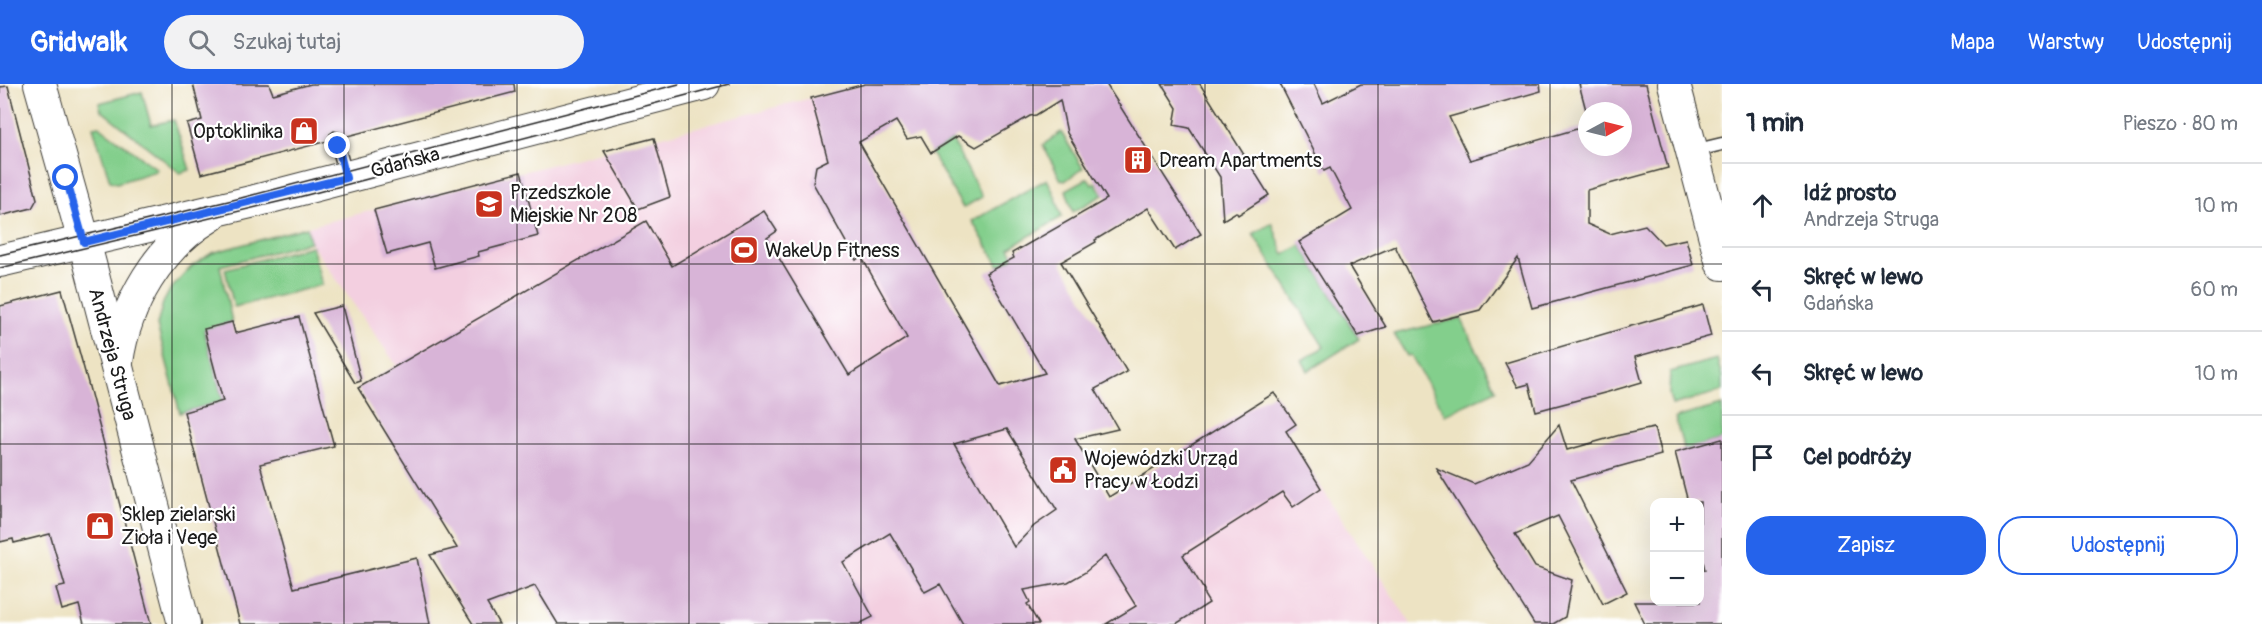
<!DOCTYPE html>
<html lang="pl">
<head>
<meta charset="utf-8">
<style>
  :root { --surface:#fff; --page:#f2f2f3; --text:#1f2937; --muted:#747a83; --line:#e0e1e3; --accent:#2563eb }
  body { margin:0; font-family:Pangolin,sans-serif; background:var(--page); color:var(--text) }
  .controls { position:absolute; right:18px; bottom:18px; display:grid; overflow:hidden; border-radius:12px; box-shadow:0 6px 24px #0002 }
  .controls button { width:54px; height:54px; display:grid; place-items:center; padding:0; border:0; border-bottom:2px solid var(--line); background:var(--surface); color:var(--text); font:30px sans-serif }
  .compass { position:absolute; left:1578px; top:18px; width:54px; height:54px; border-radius:50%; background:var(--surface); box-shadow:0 6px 24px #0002; rotate:83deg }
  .stop { position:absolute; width:18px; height:18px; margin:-14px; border:4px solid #2563eb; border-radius:50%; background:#fff }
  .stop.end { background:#2563eb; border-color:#fff; box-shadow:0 2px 6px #0008 }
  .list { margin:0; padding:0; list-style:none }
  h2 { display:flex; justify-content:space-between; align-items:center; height:78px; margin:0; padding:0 24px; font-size:26px }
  h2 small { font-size:20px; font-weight:400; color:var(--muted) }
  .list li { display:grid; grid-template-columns:39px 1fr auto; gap:18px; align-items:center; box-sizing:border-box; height:84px; padding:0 24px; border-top:2px solid var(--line) }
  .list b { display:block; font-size:22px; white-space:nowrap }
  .list p { margin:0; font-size:20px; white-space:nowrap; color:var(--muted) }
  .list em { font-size:20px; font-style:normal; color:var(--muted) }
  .actions { display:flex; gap:12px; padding:18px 24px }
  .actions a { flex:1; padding:14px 0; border:2px solid var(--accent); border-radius:24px; text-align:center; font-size:21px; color:var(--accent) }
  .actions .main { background:var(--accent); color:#fff }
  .icon { flex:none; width:33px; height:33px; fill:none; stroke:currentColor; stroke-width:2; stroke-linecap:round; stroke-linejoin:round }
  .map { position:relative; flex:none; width:1722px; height:540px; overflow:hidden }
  header { display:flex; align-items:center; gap:36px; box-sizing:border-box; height:84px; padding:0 30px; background:var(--accent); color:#fff }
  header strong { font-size:28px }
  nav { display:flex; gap:33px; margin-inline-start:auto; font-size:21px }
  .search { width:420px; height:54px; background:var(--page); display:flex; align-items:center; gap:15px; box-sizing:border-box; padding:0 21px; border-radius:33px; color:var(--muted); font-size:22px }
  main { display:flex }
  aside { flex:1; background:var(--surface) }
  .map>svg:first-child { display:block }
  .built { fill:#f3cfe0 }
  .green { fill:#83cf8c; stroke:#507654; stroke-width:1.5 }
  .building { fill:#d8b4d7; fill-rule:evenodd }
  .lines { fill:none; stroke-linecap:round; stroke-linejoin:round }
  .service-casing { stroke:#3b3a35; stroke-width:15 }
  .tertiary-casing { stroke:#3b3a35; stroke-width:34 }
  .service { stroke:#fff; stroke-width:12 }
  .tertiary { stroke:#fff; stroke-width:32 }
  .tram { stroke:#1c1c1c; stroke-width:1.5 }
  .route { stroke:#2563eb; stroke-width:8 }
  .grid { fill:none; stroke:#1c1c1c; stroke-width:1.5; stroke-opacity:0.55 }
  .labels { text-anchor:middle; stroke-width:4.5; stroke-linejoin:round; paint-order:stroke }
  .poi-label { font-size:20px; fill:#1c1c1c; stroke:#fff; text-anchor:start }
  .street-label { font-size:20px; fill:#1c1c1c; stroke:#fff }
</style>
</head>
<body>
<header>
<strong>Gridwalk</strong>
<div class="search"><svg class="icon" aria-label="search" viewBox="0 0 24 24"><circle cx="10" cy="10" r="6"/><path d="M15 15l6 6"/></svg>Szukaj tutaj</div>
<nav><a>Mapa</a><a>Warstwy</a><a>Udostępnij</a></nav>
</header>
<main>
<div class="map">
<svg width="1722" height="540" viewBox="0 0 1722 540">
  <rect width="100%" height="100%" fill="#fff"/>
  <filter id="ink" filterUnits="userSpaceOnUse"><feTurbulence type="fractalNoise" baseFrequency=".0167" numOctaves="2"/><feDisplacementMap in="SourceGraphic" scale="12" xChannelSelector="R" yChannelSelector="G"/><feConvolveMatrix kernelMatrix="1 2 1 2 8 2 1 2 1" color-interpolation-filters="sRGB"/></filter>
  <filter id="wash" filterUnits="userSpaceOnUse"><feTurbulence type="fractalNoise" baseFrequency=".008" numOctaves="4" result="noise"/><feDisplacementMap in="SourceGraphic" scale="24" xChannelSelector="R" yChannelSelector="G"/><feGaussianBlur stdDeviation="1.35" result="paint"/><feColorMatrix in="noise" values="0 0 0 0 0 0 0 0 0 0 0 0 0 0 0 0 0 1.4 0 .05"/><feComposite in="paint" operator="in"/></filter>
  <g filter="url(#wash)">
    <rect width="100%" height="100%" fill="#ede3c3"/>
    <path class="built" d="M811 14 828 75 993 348 1102 317 1118 345 1075 355 1109 413 1265 313 1321 403 1411 540H558L397 282 310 158 307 143Z"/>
    <g class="green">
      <path d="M142 8 151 41 174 36 190 86 180 89 101 26 99 19Z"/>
      <path d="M99 42 157 85 156 87 117 99 110 97 93 43Z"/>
      <path d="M1061 48 1083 84 1065 97 1061 96 1043 61Z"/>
      <path d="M952 56 982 113 963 124 931 69Z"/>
      <path d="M1088 94 1092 101 1095 99 1103 111 1073 128 1066 106Z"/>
      <path d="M1047 95 1056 114 1062 133 1009 164 1014 173 999 182 972 137Z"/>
      <path d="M1272 139 1284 171 1301 161 1359 255 1308 287 1302 276 1324 263 1253 150Z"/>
      <path d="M307 143 310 158 220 182 232 238 204 246 223 317 180 329 157 241 163 219 170 206 192 182 212 169Z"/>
      <path d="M312 162 322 201 234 223 225 185Z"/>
      <path d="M1461 234 1496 306 1445 331 1411 271 1407 272 1394 250Z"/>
      <path d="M1717 275 1722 293V307L1672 321 1669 310 1670 288Z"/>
      <path d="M1722 321V355L1684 366 1675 334Z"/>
    </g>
    <g id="blocks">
      <g class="building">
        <path d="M193 0H269L273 10 311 0H514L515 8 344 53 341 49 334 47 330 50 328 57 201 90 187 40 202 36Z"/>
        <path d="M865 0H1106L1201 150 1175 166 1148 124 1095 156 1096 158 1061 178 1127 288 1095 305 1118 345 1075 355 1109 413 1274 309 1296 340 1286 347 1321 404 1293 423 1282 408 1183 471 1204 506V511L1209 519 1176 540H1106L1136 522 1105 472 1084 489 1068 498 1024 506 1030 518 1027 520 1039 540H963L940 500 925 508 890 449 843 478 873 533 859 540H558L535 502 487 520 499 540H473L430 471 457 464 358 304 646 137 672 182 764 127 777 147 767 154 849 291 907 254 861 172 856 176 813 99 816 82 828 76 811 14ZM1060 16 1067 49 1107 115 1012 169 1014 174 986 189 1045 289 1000 302 859 58 896 37 907 55 921 52 931 69 958 52 976 63 1030 32 1036 31ZM1007 345 1057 426 1034 442 1014 463 954 360Z"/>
        <path d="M1162 0H1200L1269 111 1238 131 1236 128 1223 136 1220 93 1189 44 1174 41 1177 24Z"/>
        <path d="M1280 0H1314L1323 19 1361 0H1540L1541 7 1449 33 1470 76 1587 42V63H1623V27H1587V30L1579 0H1646L1668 84 1587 106V140L1610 150 1645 141 1663 160 1686 155 1693 181 1532 224 1518 174 1480 226 1433 238 1395 162 1349 182 1386 243 1358 252 1299 158 1352 126 1330 84 1324 87Z"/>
        <path d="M8 2 37 115 32 124 0 132V3Z"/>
        <path d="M654 54 670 113 638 125 604 67Z"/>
        <path d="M521 88 538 152 478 168 479 172 435 184 428 159 387 170 374 126Z"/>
        <path d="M62 206 88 299 151 540H84L79 521 62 526 56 504 65 502 50 450 14 459 13 455 0 458V222Z"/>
        <path d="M1703 221 1711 252 1635 273 1642 298 1608 308 1536 327 1529 300 1518 303 1505 279Z"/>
        <path d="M342 222 361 297 355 299 313 229Z"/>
        <path d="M299 233 334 362 260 380 294 504 417 474 430 540H240L184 328 223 317 204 245 232 238 235 249Z"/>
        <path d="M1559 341 1567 366 1620 351 1654 344 1661 371 1571 396 1627 508 1603 520 1558 432 1515 450 1535 483 1572 496 1565 533 1553 540H1534L1436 384 1474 400 1528 377Z"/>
        <path d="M1722 355V540H1645L1634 518H1700V487L1705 486 1700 465V418H1688L1675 368Z"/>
      </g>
    </g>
  </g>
  <g filter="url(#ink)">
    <use href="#blocks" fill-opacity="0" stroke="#3b3a35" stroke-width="1.5"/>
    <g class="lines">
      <g class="service-casing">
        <g id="service">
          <path d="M336 55 346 91"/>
          <path d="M1693 67 1722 60"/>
        </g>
      </g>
      <g class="tertiary-casing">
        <g id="tertiary">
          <path d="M40 0 84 157 184 540"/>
          <path d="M1674 0 1722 180"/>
          <path d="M0 177 255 117 704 0"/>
          <path d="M117 278C125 220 159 162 210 132"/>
        </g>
      </g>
      <use href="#service" class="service"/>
      <use href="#tertiary" class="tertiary"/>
      <g class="tram">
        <path d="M0 171 241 114 679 0"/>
        <path d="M0 184 299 113 729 0"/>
      </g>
    </g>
  </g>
  <g class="lines" filter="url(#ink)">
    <path class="route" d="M66 94 84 158 346 94 338 62"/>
  </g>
  <path class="grid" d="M172 0V540M344 0V540M517 0V540M689 0V540M861 0V540M1033 0V540M1205 0V540M1378 0V540M1550 0V540M0 180H1722M0 360H1722"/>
  <defs>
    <g id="shop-square" transform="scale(1.5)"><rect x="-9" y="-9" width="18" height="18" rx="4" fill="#c8321e" stroke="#fff"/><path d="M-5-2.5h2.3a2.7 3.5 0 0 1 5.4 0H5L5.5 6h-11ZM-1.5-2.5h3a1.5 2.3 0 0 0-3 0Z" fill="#fff"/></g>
    <g id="building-square" transform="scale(1.5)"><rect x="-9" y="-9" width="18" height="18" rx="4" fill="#c8321e" stroke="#fff"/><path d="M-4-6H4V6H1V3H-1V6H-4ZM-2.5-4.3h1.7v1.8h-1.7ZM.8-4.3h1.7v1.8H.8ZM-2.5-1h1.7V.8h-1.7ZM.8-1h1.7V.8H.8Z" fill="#fff"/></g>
    <g id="school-square" transform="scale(1.5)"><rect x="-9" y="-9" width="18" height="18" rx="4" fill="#c8321e" stroke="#fff"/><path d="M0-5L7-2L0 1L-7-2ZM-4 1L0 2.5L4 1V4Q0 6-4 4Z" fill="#fff"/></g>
    <g id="stadium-square" transform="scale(1.5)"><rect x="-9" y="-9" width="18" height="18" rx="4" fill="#c8321e" stroke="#fff"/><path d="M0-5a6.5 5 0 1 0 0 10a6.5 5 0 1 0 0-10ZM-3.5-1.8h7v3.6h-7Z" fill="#fff"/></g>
    <g id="civic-square" transform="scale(1.5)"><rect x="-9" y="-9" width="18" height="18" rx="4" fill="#c8321e" stroke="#fff"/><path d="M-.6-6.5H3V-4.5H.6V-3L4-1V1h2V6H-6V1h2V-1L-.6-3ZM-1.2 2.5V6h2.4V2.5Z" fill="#fff"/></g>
  </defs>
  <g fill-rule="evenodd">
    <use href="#shop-square" x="304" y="47"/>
    <use href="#building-square" x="1138" y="76"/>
    <use href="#school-square" x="489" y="120"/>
    <use href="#stadium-square" x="744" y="166"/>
    <use href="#civic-square" x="1063" y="386"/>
    <use href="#shop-square" x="100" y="442"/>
  </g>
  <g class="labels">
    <g class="poi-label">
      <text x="283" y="54" text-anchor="end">Optoklinika</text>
      <text x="1159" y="83">Dream Apartments</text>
      <text x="510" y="115">Przedszkole<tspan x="510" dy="23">Miejskie Nr 208</tspan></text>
      <text x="765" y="173">WakeUp Fitness</text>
      <text x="1084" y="381">Wojewódzki Urząd<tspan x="1084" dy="23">Pracy w Łodzi</tspan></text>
      <text x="121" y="437">Sklep zielarski<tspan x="121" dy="23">Zioła i Vege</tspan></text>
    </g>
    <g class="street-label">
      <text transform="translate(405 78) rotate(-15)" y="7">Gdańska</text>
      <text transform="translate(113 270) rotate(75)" y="7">Andrzeja Struga</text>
    </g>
  </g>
</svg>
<div class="controls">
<button>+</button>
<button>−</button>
</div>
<svg class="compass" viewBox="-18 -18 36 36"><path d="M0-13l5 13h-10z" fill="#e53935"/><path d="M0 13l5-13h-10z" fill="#747a83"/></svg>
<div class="stop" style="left:66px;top:94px"></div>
<div class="stop end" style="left:338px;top:62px"></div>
</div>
<aside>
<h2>1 min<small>Pieszo · 80 m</small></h2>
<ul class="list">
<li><svg class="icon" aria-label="ahead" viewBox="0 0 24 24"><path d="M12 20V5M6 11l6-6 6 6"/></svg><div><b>Idź prosto</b><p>Andrzeja Struga</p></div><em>10 m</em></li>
<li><svg class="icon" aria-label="left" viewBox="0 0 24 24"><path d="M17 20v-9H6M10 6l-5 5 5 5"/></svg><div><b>Skręć w lewo</b><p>Gdańska</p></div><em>60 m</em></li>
<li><svg class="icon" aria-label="left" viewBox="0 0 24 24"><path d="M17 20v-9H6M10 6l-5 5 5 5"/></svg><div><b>Skręć w lewo</b></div><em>10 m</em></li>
<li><svg class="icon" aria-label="arrive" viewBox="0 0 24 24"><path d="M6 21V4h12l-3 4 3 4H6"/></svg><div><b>Cel podróży</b></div></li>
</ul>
<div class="actions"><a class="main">Zapisz</a><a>Udostępnij</a></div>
</aside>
</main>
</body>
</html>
